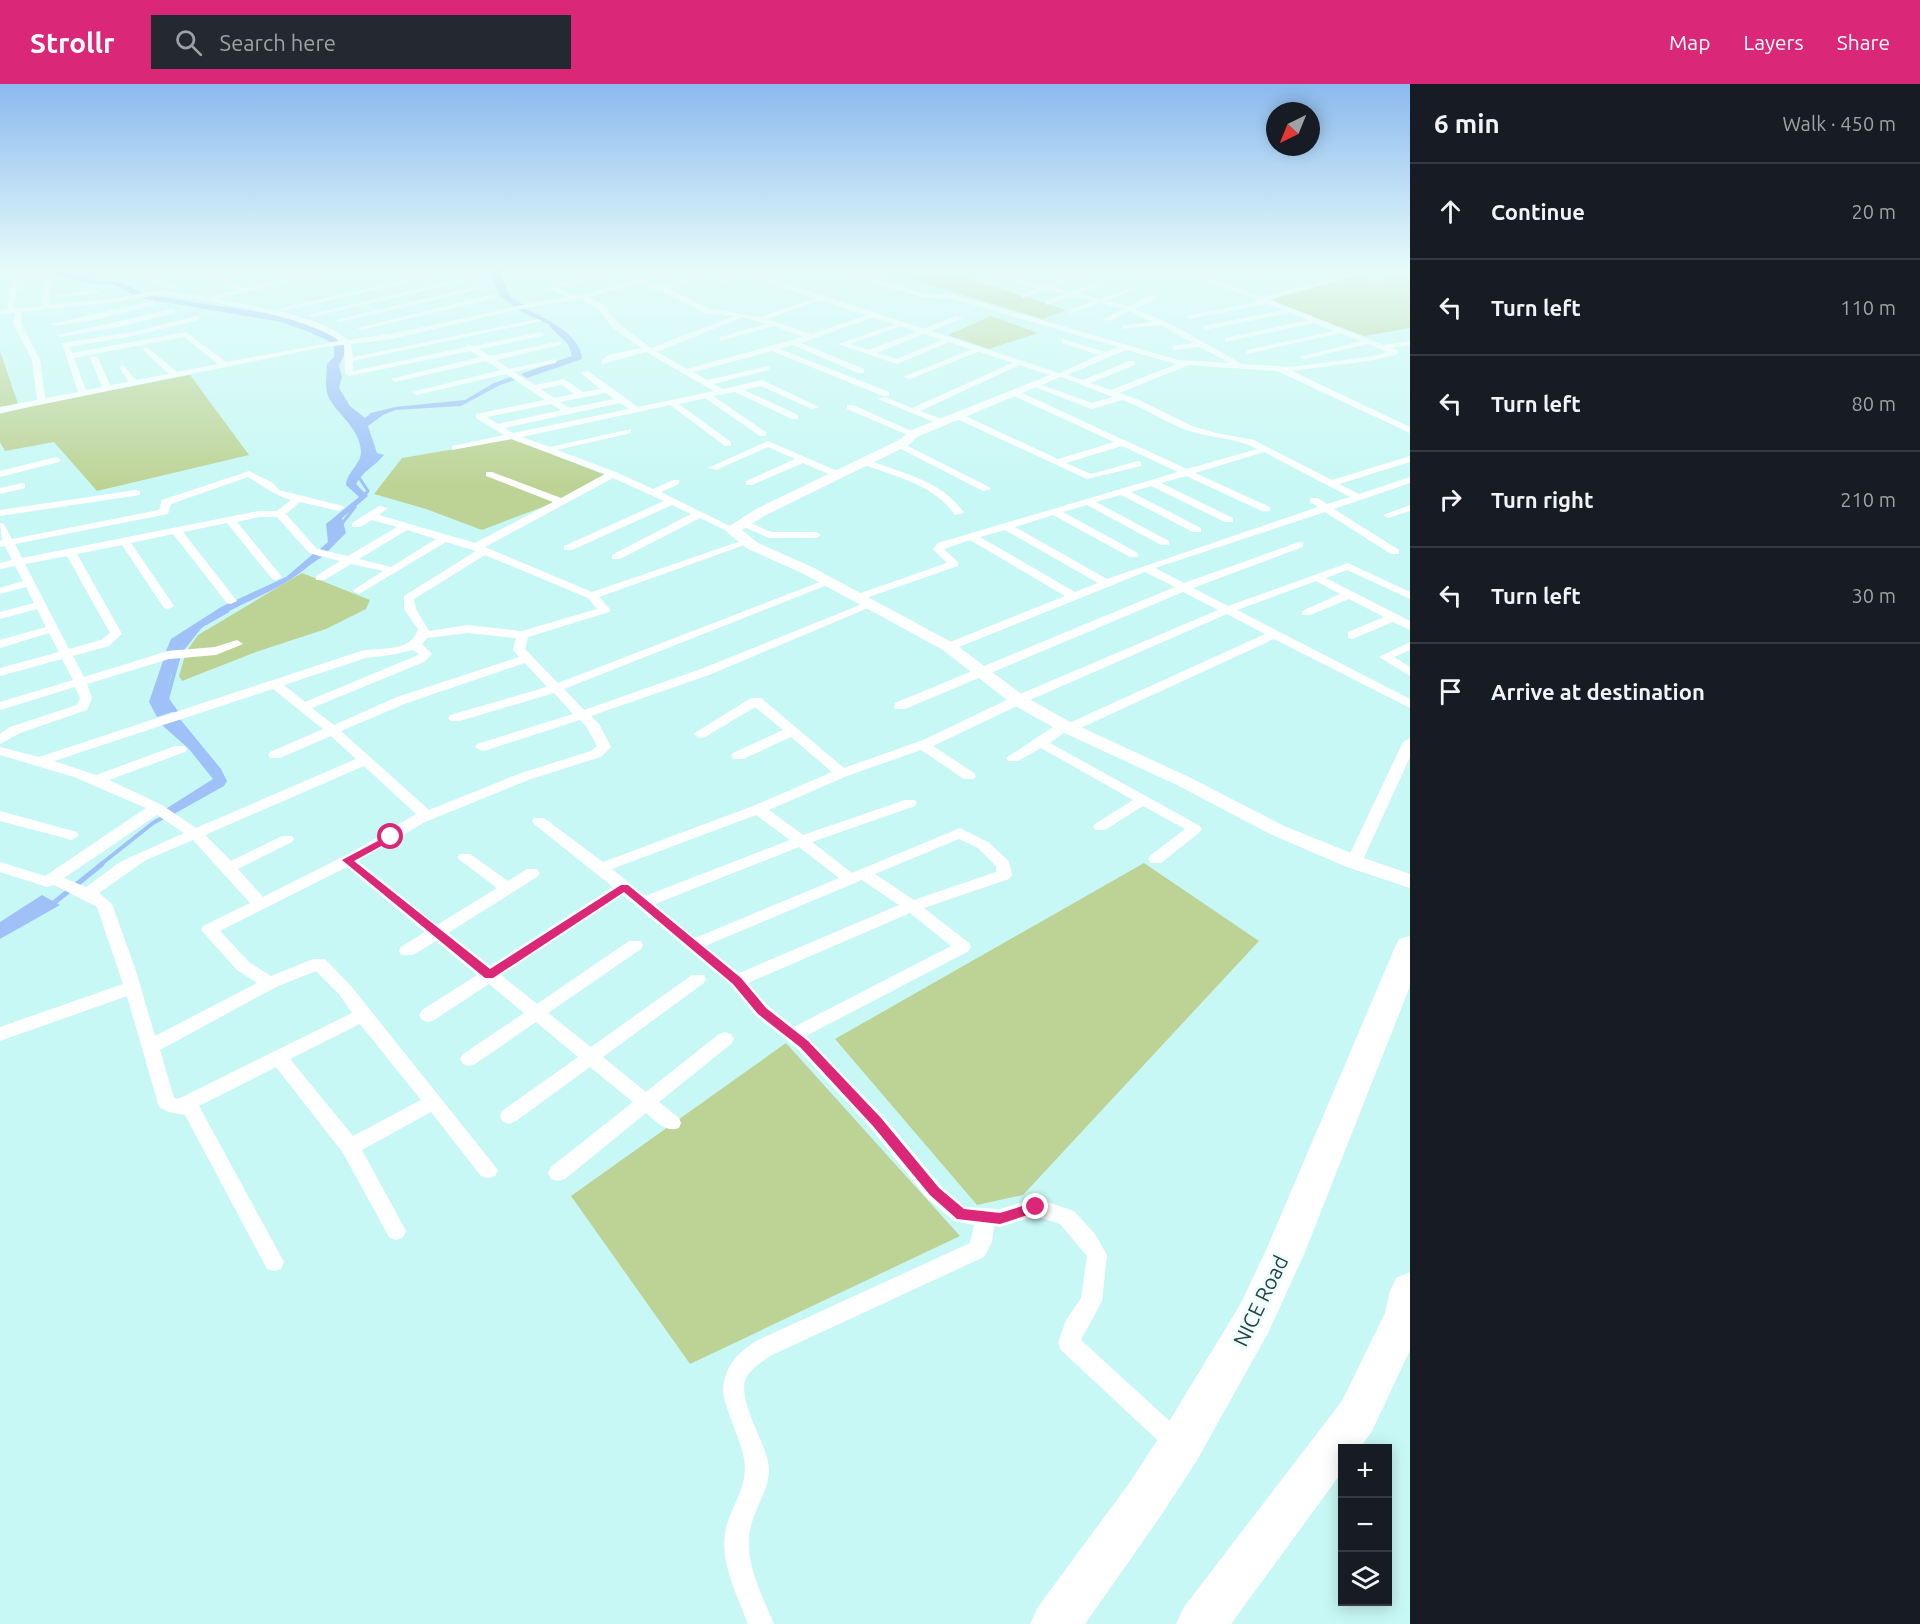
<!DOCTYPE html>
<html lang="en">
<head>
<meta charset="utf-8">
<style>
  :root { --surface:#171b24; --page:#242831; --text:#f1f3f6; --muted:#9ea1a6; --line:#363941; --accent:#db2777 }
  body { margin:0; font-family:Ubuntu,sans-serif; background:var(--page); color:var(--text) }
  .controls { position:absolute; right:18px; bottom:18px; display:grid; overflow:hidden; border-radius:0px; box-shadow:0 3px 15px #0003 }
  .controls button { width:54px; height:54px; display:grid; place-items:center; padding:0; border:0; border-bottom:2px solid var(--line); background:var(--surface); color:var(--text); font:30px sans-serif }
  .compass { position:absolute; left:1266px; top:18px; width:54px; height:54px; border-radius:50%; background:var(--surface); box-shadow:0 3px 15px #0003; rotate:223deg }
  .stop { position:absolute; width:18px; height:18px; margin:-14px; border:4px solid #db2777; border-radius:50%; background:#fff }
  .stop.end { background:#db2777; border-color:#fff; box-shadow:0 2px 6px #0008 }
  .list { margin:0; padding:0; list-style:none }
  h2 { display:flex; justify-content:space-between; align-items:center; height:78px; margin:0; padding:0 24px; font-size:26px }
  h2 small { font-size:20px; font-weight:400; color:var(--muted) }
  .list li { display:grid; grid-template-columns:39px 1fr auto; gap:18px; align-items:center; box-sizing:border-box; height:96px; padding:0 24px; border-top:2px solid var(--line) }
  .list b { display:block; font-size:22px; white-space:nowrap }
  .list em { font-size:20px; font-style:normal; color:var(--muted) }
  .icon { flex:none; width:33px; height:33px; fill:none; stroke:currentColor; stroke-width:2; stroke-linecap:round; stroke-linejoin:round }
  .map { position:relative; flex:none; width:1410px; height:1540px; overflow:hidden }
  header { display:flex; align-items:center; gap:36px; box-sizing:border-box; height:84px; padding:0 30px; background:var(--accent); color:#fff }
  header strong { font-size:28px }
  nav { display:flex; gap:33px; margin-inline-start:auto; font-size:21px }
  .search { width:420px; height:54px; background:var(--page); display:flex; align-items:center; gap:15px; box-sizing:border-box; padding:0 21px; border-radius:0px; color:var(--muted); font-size:22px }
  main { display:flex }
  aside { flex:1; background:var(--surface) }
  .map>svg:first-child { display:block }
  .green { fill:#bdd395 }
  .water { fill:#9fc1f8 }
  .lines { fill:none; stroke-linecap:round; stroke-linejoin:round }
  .stream-far2 { stroke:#9fc1f8; stroke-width:3 }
  .stream-far1 { stroke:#9fc1f8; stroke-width:4 }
  .stream { stroke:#9fc1f8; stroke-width:5 }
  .minor { fill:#fff; fill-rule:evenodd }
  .tertiary { fill:#fff; fill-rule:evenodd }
  .motorway { fill:#fff; fill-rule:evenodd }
  .route { fill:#db2777 }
  .labels { text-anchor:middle; stroke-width:6; stroke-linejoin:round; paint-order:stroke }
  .near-street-label { font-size:21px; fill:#2d403f; stroke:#ecfefd }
</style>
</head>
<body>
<header>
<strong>Strollr</strong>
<div class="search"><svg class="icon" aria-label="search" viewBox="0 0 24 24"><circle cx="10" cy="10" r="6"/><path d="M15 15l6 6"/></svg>Search here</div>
<nav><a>Map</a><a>Layers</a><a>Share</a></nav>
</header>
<main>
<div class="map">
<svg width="1410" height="1540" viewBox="0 0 1410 1540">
  <rect width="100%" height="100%" fill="#c8f8f5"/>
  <g class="green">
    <path d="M879 186H942L1066 226 1043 235Z"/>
    <path d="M1408 188 1410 189V244L1364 252 1269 216 1358 192 1376 198Z"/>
    <path d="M991 232 1038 249 989 265 948 251Z"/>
    <path d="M0 267 18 320 0 323Z"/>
    <path d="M190 291 249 371 97 407 54 358 5 367 0 358V330L44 319Z"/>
    <path d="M513 355 605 391 566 414 482 446 426 425 374 410 402 374Z"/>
    <path d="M302 489 370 516 366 525 326 545 256 568 182 597 179 592 186 568 198 551Z"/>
    <path d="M1144 779 1259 857 1023 1111 977 1121 835 955Z"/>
    <path d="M786 959 960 1152 690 1280 571 1112Z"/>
  </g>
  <g class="water">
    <path d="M495 186H503L501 192 510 213 524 221 515 223 500 212 492 193Z"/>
    <path d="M63 187 96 197 119 198 146 210 136 212 113 200H91L53 189Z"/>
    <path d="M148 212C168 213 180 216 198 219 242 226 305 230 341 257L331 258 307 247 281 238 141 214Z"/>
    <path d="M525 225C545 234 581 250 582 275L527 294 521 290 572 272 568 260 549 242 550 241 518 226Z"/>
    <path d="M343 260 346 266 339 282 342 293 339 304 350 322 365 334 371 329 395 323 465 316 494 299 511 293 515 296 500 301 461 322 395 326 383 331 368 342 377 369 384 371C374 383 364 386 356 400L368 412 342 434 346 449 328 467 320 465 328 458 326 440 359 413 346 401C347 388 361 380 361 368 360 341 331 327 327 308 325 299 327 288 327 280L334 273V261Z"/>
    <path d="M313 470 322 473C310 480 300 490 288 497 251 520 207 530 179 566L166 567 171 555 221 523 286 493Z"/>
    <path d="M178 573C171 594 162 607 175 627L157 633 149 618 164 574Z"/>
    <path d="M180 635 221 685 227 697 224 702 174 730 164 726 213 695 189 665 162 641Z"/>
    <path d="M42 811 60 821 0 855V838Z"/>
  </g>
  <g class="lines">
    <g class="stream-far2">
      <path d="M356 389 368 407 362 414"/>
      <path d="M340 442 355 423"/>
      <path d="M224 529 228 527"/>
    </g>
    <g class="stream-far1">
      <path d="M206 539 227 527"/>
      <path d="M178 631 167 615 180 568 199 544"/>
      <path d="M100 781 153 739 167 731"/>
    </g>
    <path class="stream" d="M50 822 102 780"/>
    <g class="minor">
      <path d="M14 186H20V189L64 186 53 189 49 221 117 214 160 206 208 213 237 206 197 186H206L245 204 322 186H335L217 215C257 223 316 230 348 256 422 247 494 224 568 213L547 204 557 200 526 186C540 186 553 198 566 198 585 198 603 184 621 187L558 204 577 212 672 186H684L647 197 662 203 717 186H728L669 205 710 225 760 233 825 211V215L767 235 811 250 873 229 880 231 801 259 864 285V289H858L793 261 780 265 889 308V312H883L772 267 693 288 707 296 769 282V286L713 300 723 305 762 296 819 323 812 325 761 302 744 306 798 331V335H792L735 308 713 312 766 348V352H760L705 314 679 320 731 358V362H725L670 321 522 353 550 363 631 345V349L557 366 616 388 653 405 673 396H679V400L661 408 738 446 729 448 700 434 620 475H612V471L691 430 672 421 572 466H564V462L664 417 613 394 485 463 592 508 744 456 748 455 753 458 599 513 611 526 609 528 528 553 525 565 558 599 825 496H833L835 498 564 605 584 626 701 585 865 519H873L875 521 709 591 591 632 599 640 611 663 601 673 531 695 425 738 358 777 437 841 497 804 460 776 457 773 460 770H470L508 797 527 785H537L540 789 537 793 448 849 490 882 613 803 534 740 532 737 534 734H544L603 778 753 722 832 688 791 653 743 675H733L731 672 733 669 783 646 755 623 705 653 700 654 693 650 751 614H761L844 684 923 656 1013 613 1218 526 1183 508 905 625H895L894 622 895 619 1175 503 1145 488 949 567 943 563 945 560 1065 512 970 456 944 465 958 478V482L860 516H852V512L947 479 933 465 938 459 1178 388 1122 362 1066 379 1091 390 1138 377 1141 378V382L1087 395 957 335V331H963L1058 375 1114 358 1014 312V308H1020L1187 385 1257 365C1237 354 1211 354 1189 347 1166 339 1145 324 1122 316L1092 325 1032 302 1039 300 1092 319 1113 313 1056 291 1099 271 1062 259V255L1106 268 1118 263 953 215 923 213 832 186H844L923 209 956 211 1178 276 1230 279 1200 263 1173 266V262L1193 259 1160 241 1123 245V241H1126L1152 238 1129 227 1110 237 1103 235 1123 225 1100 219 1070 230V226L1093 217 1072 212 1046 221V217L1064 210 1046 206 1022 214V210L1038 204 971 186C985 186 1008 196 1019 194 1030 192 1036 186 1047 186L1025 197 1045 201 1082 186H1092L1053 203 1070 208 1109 194V196L1078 210 1099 215 1136 202V204L1107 217 1129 222 1151 211H1157V215L1135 225 1171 240 1242 280 1291 283 1374 272 1387 268 1368 260 1304 275 1300 273 1361 257 1341 249 1247 270V266L1334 247 1315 239 1225 258V254L1308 236 1290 229 1204 246V242L1283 226 1267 220 1188 235V231L1256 218 1255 215 1178 186H1189L1262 213 1362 186H1374L1269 215 1383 261 1410 257V261L1391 264 1398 266V270L1375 276 1292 287 1410 343V349L1277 287 1189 281 1119 309 1139 316 1192 342 1216 349 1254 356 1332 396 1410 372V378L1339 400 1359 410 1410 393V399L1334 425 1399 466V470H1391L1325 428 1155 484 1184 499 1299 458 1303 459V463L1193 504 1228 522 1348 479 1410 508V515L1347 486 1326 494 1410 537V546L1393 538 1352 555 1348 554V548L1384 533 1349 515 1310 531H1302V527L1340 510 1316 497 1237 526 1410 615V624L1274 555 1074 647H1066L1050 659 1200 742 1202 745 1200 748 1161 779H1151L1148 775 1151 771 1185 745 1143 722 1105 746H1095L1093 743 1095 740 1133 716 1041 664 1018 677H1008L1006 674 1059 639H1069L1265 550 1227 530 1023 619 933 662 974 689 976 692 974 695H964L921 666 847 692 769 726 803 751 905 716H915L917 719 915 722 812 758 852 789 960 744 988 758 1009 777 1012 791 1009 795 924 824 969 859 971 863 969 867 806 952 884 1033 941 1102 965 1123 1000 1125 1036 1114 1074 1127 1095 1150 1107 1171 1102 1217 1081 1256 1186 1352 1190 1360 1186 1368 1178 1372 1170 1368 1061 1266 1058 1259 1066 1236 1081 1214 1087 1172 1060 1140 1036 1132 1000 1143 994 1142 992 1158 984 1173 772 1271C763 1277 753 1283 747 1292 734 1315 769 1361 769 1386 769 1404 757 1421 752 1438 741 1473 761 1509 774 1540H748C736 1508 716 1472 728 1437 734 1420 745 1403 745 1384 745 1363 727 1332 723 1308 724 1283 736 1270 756 1257L970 1159 974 1141 954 1137 927 1114 870 1043 798 965 756 932 731 901 623 811 501 891 537 920 629 857H641L643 861 641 865 548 929 591 963 692 891H704L706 895 704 899 603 973 646 1008 719 950 725 948 731 950 734 955 731 960 659 1018 679 1034 681 1039 679 1044C665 1049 656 1037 646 1029L565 1095 558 1097 551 1095 548 1089 551 1083 633 1018 590 983 516 1037 509 1040 502 1037 500 1032 502 1027 578 973 536 938 475 980 469 982 463 980 460 975 463 970 524 929 489 900 434 936 428 938 422 936 419 931 422 926 477 891 436 857 413 871H401L399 867 401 863 425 848 347 783 220 847 249 878 271 892 313 875H325L351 902 498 1086 495 1092 488 1094 481 1092 431 1028 362 1066 406 1147 403 1153 396 1156 389 1153 343 1069 276 983 199 1022 284 1178 281 1185 274 1187 267 1185 185 1031 169 1028 159 1023 127 912 0 957V943L123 900 97 823 54 801 47 803 0 788V778L45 792 146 724 74 693 0 671V663L39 673 361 567C380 563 411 569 418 545L404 525V512L476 467 446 458 359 510 353 507 355 505 383 487 351 480 324 496H316V492L340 477 309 469 277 433H259L237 438 282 493 276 496 272 495 227 439 183 448 237 517 231 520 227 519 173 450 131 459 174 522 168 525 164 524 122 461 77 470 122 550 109 562 73 572 84 593 168 567 215 563 237 556 243 560 216 571 169 575 87 600 92 614 87 626 20 649 0 660V650L10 643 77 621 80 614 75 603 0 626V618L73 596 62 575 0 592V584L59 568 49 549 0 564V556L46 543 37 525 0 535V528L34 519 26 503 0 510V504L23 497 15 482 0 485V479L12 476 5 462 0 463V457L2 456 0 439 4 440 12 455 159 426 162 416 249 387 273 399 279 406 343 422 344 424 339 427 300 418 286 430 317 465 348 472 397 443 372 436 360 443H352V439L379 422 388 424 379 431 475 459 553 418 486 392V388H492L561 414 605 390 511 355 452 366V362L504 351 476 334V330L545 316 506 290 416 311 412 308 501 286 486 277 395 298 391 295 480 273 471 267 349 292 345 290 344 261 324 263 0 329V323L37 316 32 276 13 239 15 229 0 230V226L7 225ZM46 190 42 222 14 224 19 194ZM639 199 667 210 705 229 735 232 651 264 619 240 604 221 588 213ZM155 211C194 212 310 233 339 257L226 278 186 248 72 269 69 263 133 252 199 236V232H196L133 248 62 259 78 308 45 314 40 276 21 239 22 228 117 218ZM581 215 598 225 613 244 641 264 608 271 602 276V280L646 268 714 307 638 323 588 287 581 289 600 305 583 308 564 295 535 301 514 288 556 279V275L509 285 496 276 561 261V257L490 272 479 265 543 252 544 250 540 248 474 262 469 260 466 263 353 287V277L542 237 538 235 353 273 351 260 392 255 524 224ZM743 233 766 240 720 253V257L774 242 803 253 687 285 657 268ZM184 253 218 280 177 288 147 263 143 265 144 267 169 290 136 296 123 281 119 283 129 298 110 301 98 274 94 272 90 274 102 303 86 306 74 274ZM1126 266 1177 280 1111 306 1090 299 1135 281V277H1129L1083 296 1067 291ZM562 301 574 310 554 314 541 305ZM606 309 614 315 570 324 560 318ZM620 319 629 325 513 349 505 344ZM551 320 561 326 498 340 487 333ZM1264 368 1350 413 1327 420 1318 414H1310V418L1318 423 1107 495 1015 443 1053 431 1130 473H1138V469L1063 428 1087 421 1161 461H1169V457L1096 418 1121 411 1193 448H1201V444L1131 408 1151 402 1225 438H1233V434L1161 399 1186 392 1262 427H1270V423L1195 389ZM248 393C264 402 274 411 291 416L277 427H259L22 474 15 460 168 430 171 420ZM407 446 436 455 391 483 359 475ZM1005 446 1098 499 1075 508 980 453ZM485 471 588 514 597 525 522 547 468 541 429 547 416 525 414 515ZM67 472 110 549 101 556 69 565 25 480ZM468 549 516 554 513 566 519 573 397 613 334 641 312 624 424 578 432 570 422 560 427 554ZM413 566 419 570 416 572 305 618 284 601 366 574 391 571ZM525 579 547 603 450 631 448 634 450 637H460L554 609 573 630 477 660 475 663 482 667 487 666 580 636 586 642 597 662 591 667 521 689 429 726 341 647 407 619ZM273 605 323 645 270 668 268 671 270 674H280L331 652 356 675 196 744 162 721 109 696 185 668 187 665 185 662H175L96 691 54 677ZM364 682 416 730 356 766 263 813 238 785 292 758 294 755 292 752H282L231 777 205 751ZM157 731 184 749 120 778 86 803 64 794ZM756 731 790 756 645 812 612 785ZM959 755 978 764 996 782V788L914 816 875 790ZM193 756 250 819 203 842 201 846 237 886 257 899 155 952 136 887 112 820 99 809 146 776ZM799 763 839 794 695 854 655 820ZM862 796 899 821 739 889 705 862ZM910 829 951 862 794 943 768 922 748 899ZM316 887 339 910 352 929 178 1015 174 1014 160 966 276 903ZM360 940 421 1016 353 1052 290 975Z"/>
      <path d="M125 186C134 186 139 191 148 192 157 194 175 186 186 186L155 195 175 203 172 207Z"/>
      <path d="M268 186H279L265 190V188Z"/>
      <path d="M358 186H368L374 190 371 192Z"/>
      <path d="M447 186H461L282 227 278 225Z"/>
      <path d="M942 186H952L939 192 934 191Z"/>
      <path d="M761 188 763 191 720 199 717 197Z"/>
      <path d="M478 191 480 194 311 233 307 231Z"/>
      <path d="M483 201 485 204 340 238 336 236Z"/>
      <path d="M96 205 99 209 59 213 55 211Z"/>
      <path d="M494 210 497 214 361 246 357 244Z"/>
      <path d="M153 217 156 221 94 236 55 242 51 240Z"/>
      <path d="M173 225 176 229 118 243 61 253 57 251Z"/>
      <path d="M956 232 963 234 877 269 897 275 949 253 956 255 897 280 838 260 904 237V241L850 260 869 266Z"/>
      <path d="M978 263 985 265 910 295 903 293Z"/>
      <path d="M1019 276 1026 278 920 327 947 337V341H941L878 315 885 313 912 324Z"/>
      <path d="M847 321H853L918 350 910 352 847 325Z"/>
      <path d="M768 357 842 389 844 391 836 393 803 379 752 401H746V397L795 375 768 363 716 386 708 384Z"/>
      <path d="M900 358 989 403 991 405 983 407 897 363 895 361Z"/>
      <path d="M56 373 61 376 59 378 0 393V387Z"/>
      <path d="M862 376H868C902 389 943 397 964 429L955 431C935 401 894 392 862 380Z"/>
      <path d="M22 399 25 400V404L0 410V404Z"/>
      <path d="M136 406 140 407V411L0 432V426Z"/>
      <path d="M1410 421V427L1388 434 1383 431Z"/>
      <path d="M744 436 771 448H816L821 451 816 454H769L740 441V437Z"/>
      <path d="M1410 558V566L1394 573 1410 583V592L1379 573Z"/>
      <path d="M1410 654V673L1362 778 1354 783 1349 782 1346 778 1403 658Z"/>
      <path d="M0 727 77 748 79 751 72 756 0 737Z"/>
    </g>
    <path class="tertiary" d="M749 186H760L776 196 1065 291 917 353 909 361 766 431 742 446 758 459 812 483 955 560 1024 612 1070 638 1191 694 1284 742 1361 773 1410 790V804L1347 783 1270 750 1179 702 1058 646 1012 620 943 566 802 489 748 465 728 449 726 446 728 443 756 425 901 355 909 347 1050 291 770 200Z"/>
    <g class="motorway">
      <path d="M1410 852V902L1305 1168 1269 1247 1196 1378 1162 1430 1085 1540H1030L1038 1523 1130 1398 1164 1346 1241 1219 1267 1164 1395 863 1399 855Z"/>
      <path d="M1410 1188V1266L1372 1347 1360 1364H1342V1388L1231 1540H1176L1184 1523 1342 1317 1385 1229 1390 1207 1396 1194Z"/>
    </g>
  </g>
  <linearGradient id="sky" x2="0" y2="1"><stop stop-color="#8bb9ee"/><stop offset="0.46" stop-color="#e6fcfa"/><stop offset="1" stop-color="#e6fcfa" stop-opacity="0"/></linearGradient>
  <rect width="1410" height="402" fill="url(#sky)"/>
  <path class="route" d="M391 750 394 751V755L354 777 490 885 621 801H628L741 894 766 924 808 957 881 1034 939 1104 964 1125 1000 1129 1036 1118 1040 1119 1042 1123 1040 1127 1000 1140 957 1135 930 1111 873 1042 800 963 758 930 733 900 624 808 493 894H485L342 776Z"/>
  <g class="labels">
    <g class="near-street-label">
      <text transform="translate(1261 1217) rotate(-64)" y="7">NICE Road</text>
    </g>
  </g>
</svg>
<div class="controls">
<button>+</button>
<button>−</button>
<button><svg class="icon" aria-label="layers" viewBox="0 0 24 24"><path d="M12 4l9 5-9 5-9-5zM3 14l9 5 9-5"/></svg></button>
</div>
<svg class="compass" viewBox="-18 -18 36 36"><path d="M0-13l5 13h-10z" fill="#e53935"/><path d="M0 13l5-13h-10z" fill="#9ea1a6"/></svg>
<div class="stop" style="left:391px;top:753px"></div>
<div class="stop end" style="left:1036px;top:1123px"></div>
</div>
<aside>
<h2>6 min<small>Walk · 450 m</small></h2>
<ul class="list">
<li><svg class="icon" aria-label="ahead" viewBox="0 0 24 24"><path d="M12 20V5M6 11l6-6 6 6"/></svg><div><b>Continue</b></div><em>20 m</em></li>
<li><svg class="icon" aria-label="left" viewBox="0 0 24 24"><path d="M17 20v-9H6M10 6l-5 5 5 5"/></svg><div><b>Turn left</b></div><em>110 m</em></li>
<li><svg class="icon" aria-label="left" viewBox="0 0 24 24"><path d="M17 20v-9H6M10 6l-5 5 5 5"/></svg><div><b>Turn left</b></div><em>80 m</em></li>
<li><svg class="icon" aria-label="right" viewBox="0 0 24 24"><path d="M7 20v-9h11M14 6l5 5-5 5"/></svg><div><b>Turn right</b></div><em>210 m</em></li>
<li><svg class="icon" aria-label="left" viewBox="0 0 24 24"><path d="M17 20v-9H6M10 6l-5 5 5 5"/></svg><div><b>Turn left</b></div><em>30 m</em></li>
<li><svg class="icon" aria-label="arrive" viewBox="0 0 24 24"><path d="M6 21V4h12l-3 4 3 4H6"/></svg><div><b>Arrive at destination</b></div></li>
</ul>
</aside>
</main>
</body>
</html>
